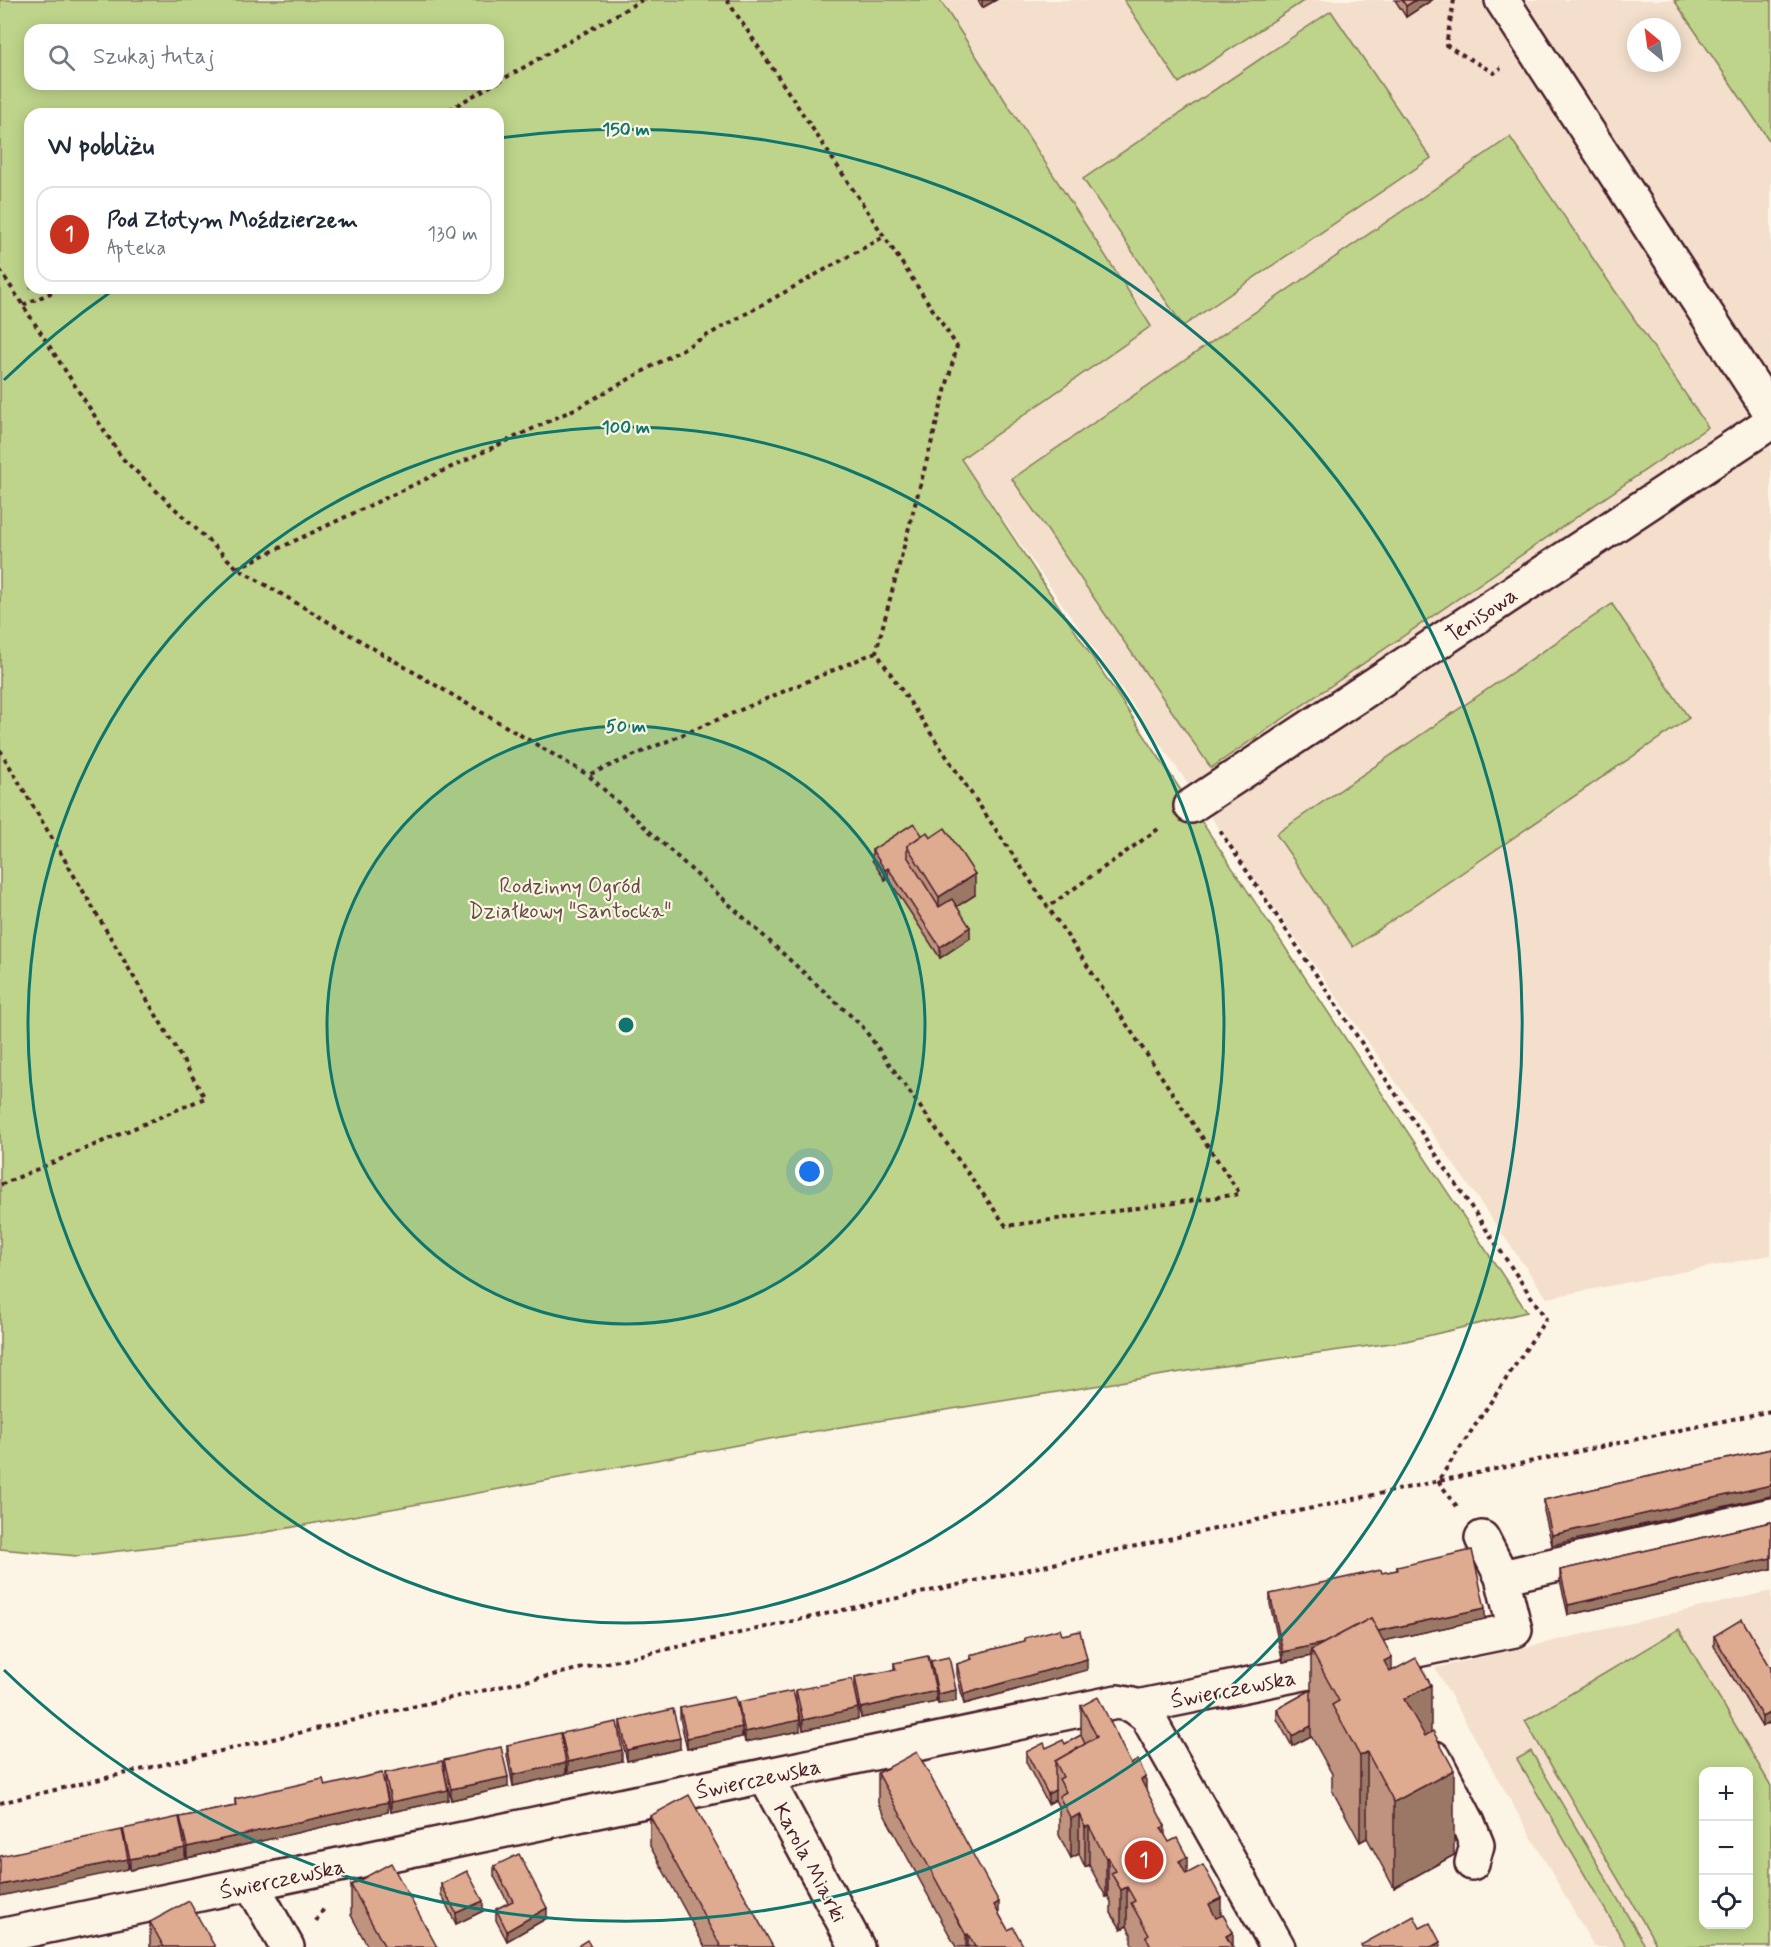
<!DOCTYPE html>
<html lang="pl">
<head>
<meta charset="utf-8">
<style>
  :root { --surface:#fff; --page:#f2f2f3; --text:#1f2937; --muted:#747a83; --line:#e0e1e3; --accent:#c8321e }
  body { margin:0; font-family:Mynerve,sans-serif; background:var(--page); color:var(--text) }
  .controls { position:absolute; right:18px; bottom:18px; display:grid; overflow:hidden; border-radius:12px; box-shadow:0 3px 15px #0003 }
  .controls button { width:54px; height:54px; display:grid; place-items:center; padding:0; border:0; border-bottom:2px solid var(--line); background:var(--surface); color:var(--text); font:30px sans-serif }
  .compass { position:absolute; left:1627px; top:18px; width:54px; height:54px; border-radius:50%; background:var(--surface); box-shadow:0 3px 15px #0003; rotate:331deg }
  .you { position:absolute; left:810px; top:1172px; width:21px; height:21px; margin:-15px; border:4px solid #fff; border-radius:50%; background:#1a73e8; box-shadow:0 0 0 9px #1a73e833 }
  .badge { display:grid; place-items:center; width:39px; height:39px; border-radius:50%; background:var(--accent); color:#fff; font-size:20px; font-weight:700 }
  .pin { position:absolute; translate:-50% -50%; border:3px solid #fff; box-shadow:0 2px 6px #0006 }
  .list { margin:0; padding:0; list-style:none }
  h2 { display:flex; justify-content:space-between; align-items:center; height:78px; margin:0; padding:0 24px; font-size:26px }
  h2 small { font-size:20px; font-weight:400; color:var(--muted) }
  .list li { display:grid; grid-template-columns:39px 1fr auto; gap:18px; align-items:center; box-sizing:border-box; height:96px; margin:0 12px 12px; padding:0 12px; border:2px solid var(--line); border-radius:18px }
  .list b { display:block; font-size:22px; white-space:nowrap }
  .list p { margin:0; font-size:20px; white-space:nowrap; color:var(--muted) }
  .list em { font-size:20px; font-style:normal; color:var(--muted) }
  .icon { flex:none; width:33px; height:33px; fill:none; stroke:currentColor; stroke-width:2; stroke-linecap:round; stroke-linejoin:round }
  .map { position:relative; flex:none; width:1771px; height:1947px; overflow:hidden }
  .search { position:absolute; background:var(--surface); box-shadow:0 3px 15px #0003; left:24px; top:24px; width:480px; height:66px; display:flex; align-items:center; gap:15px; box-sizing:border-box; padding:0 21px; border-radius:18px; color:var(--muted); font-size:22px }
  .panel { position:absolute; background:var(--surface); box-shadow:0 3px 15px #0003; left:24px; top:108px; width:480px; height:186px; border-radius:18px }
  .map>svg:first-child { display:block }
  .built { fill:#f3dfcc; fill-rule:evenodd }
  .green { fill:#bed48a; stroke:#847a5a; stroke-width:1.5; fill-rule:evenodd }
  .lines { fill:none; stroke-linecap:round; stroke-linejoin:round }
  .minor-casing { stroke:#4a1f2b; stroke-width:38 }
  .path { stroke:#4a1f2b; stroke-width:4; stroke-dasharray:4.5 4.5; stroke-linecap:butt }
  .minor { stroke:#fcf5e5; stroke-width:33 }
  .wall { fill:#bf937d; stroke:#4a1f2b; stroke-width:1.5 }
  .shaded-wall { fill:#9b7866; stroke:#4a1f2b; stroke-width:1.5 }
  .building { fill:#deab91; stroke:#4a1f2b; stroke-width:1.5 }
  .ring { fill:none; stroke:#0f766e; stroke-width:3 }
  .labels { text-anchor:middle; stroke-width:4.5; stroke-linejoin:round; paint-order:stroke }
  .street-label { font-size:22px; fill:#4a1f2b; stroke:#fcf5e5 }
  .park-label { font-size:22px; fill:#674c43; stroke:#fcf5e5 }
  .centre { fill:#0f766e; stroke:#fcf5e5; stroke-width:3 }
  .ring-label { font-size:18px; text-anchor:middle; font-weight:bold; fill:#0f766e; stroke:#fcf5e5; stroke-width:4.5; stroke-linejoin:round; paint-order:stroke }
</style>
</head>
<body>
<div class="map">
<svg width="1771" height="1947" viewBox="0 0 1771 1947">
  <rect width="100%" height="100%" fill="#fcf5e5"/>
  <filter id="ink" filterUnits="userSpaceOnUse"><feTurbulence type="fractalNoise" baseFrequency=".0167" numOctaves="2"/><feDisplacementMap in="SourceGraphic" scale="12" xChannelSelector="R" yChannelSelector="G"/><feConvolveMatrix kernelMatrix="1 2 1 2 8 2 1 2 1" color-interpolation-filters="sRGB"/></filter>
  <g filter="url(#ink)">
    <g class="built">
      <path d="M940 0H1771V1255L1547 1298 961 459 1151 325ZM1636 27H1672V63H1636Z"/>
      <path d="M1771 1591V1947H1594L1435 1668ZM1704 1772H1748V1924H1704Z"/>
    </g>
    <g class="green">
      <path d="M0 0H940L1151 326 961 459 1527 1312 1406 1341 1194 1370 791 1435 245 1536 77 1556 0 1549ZM30 30H498V84H30ZM30 114H498V288H30Z"/>
      <path d="M1124 0H1305L1179 83Z"/>
      <path d="M1674 0H1771V143Z"/>
      <path d="M1331 11 1431 158 1183 326 1083 179Z"/>
      <path d="M1510 137 1708 427 1211 768 1012 479Z"/>
      <path d="M1612 604 1689 718 1353 947 1276 834Z"/>
      <path d="M1679 1629 1771 1786V1947H1658L1525 1721ZM1704 1772H1748V1924H1704Z"/>
      <path d="M1531 1751 1646 1947H1627L1517 1759Z"/>
    </g>
    <g class="lines">
      <g class="minor-casing">
        <g id="minor">
          <path d="M1502 0 1771 413"/>
          <path d="M1191 806 1771 422"/>
          <path d="M1482 1538 1502 1577"/>
          <path d="M1137 1707 1515 1630 1502 1577 1771 1515"/>
          <path d="M1434 1758 1468 1823 1477 1845 1472 1863"/>
          <path d="M765 1776 857 1947"/>
          <path d="M252 1885 287 1947"/>
          <path d="M0 1936 1117 1702 1132 1705 1147 1716 1278 1947"/>
        </g>
      </g>
      <g class="path">
        <path d="M727 0 957 346 876 652 1048 907 1161 827"/>
        <path d="M1454 0 1446 45 1494 73 1501 68"/>
        <path d="M498 82 642 0"/>
        <path d="M441 114 494 84"/>
        <path d="M0 270 122 458 237 568 588 775"/>
        <path d="M23 305 62 288"/>
        <path d="M237 568 581 406 885 236"/>
        <path d="M876 652 588 775 862 1026 1006 1226 1240 1194 1048 907"/>
        <path d="M0 750 205 1098 0 1185"/>
        <path d="M1220 831 1546 1319 1438 1481"/>
        <path d="M1438 1481 1459 1509"/>
        <path d="M0 1803C588 1663 1179 1535 1771 1411"/>
        <path d="M316 1921 325 1907"/>
      </g>
      <use href="#minor" class="minor"/>
    </g>
    <g class="wall">
      <path d="M978 0H996L982 8Z"/>
      <path d="M1395 0H1432L1406 17Z"/>
      <path d="M922 835 930 838 975 895 957 906 970 938 940 958 888 878 885 880 872 860V850Z"/>
      <path d="M1771 1449 1552 1545 1544 1511V1500Z"/>
      <path d="M1771 1522V1569L1568 1615 1560 1580V1570Z"/>
      <path d="M1397 1567 1485 1619 1383 1641 1392 1671 1431 1733 1454 1855 1394 1888 1367 1838 1360 1842 1332 1790V1774L1311 1736 1292 1746 1277 1719V1709L1311 1690V1656L1283 1662 1270 1604V1594L1382 1573 1397 1570Z"/>
      <path d="M1062 1635 1087 1670 964 1704 957 1674V1664L970 1660V1655L1025 1641V1638Z"/>
      <path d="M1714 1636 1771 1668V1722L1762 1727 1714 1646Z"/>
      <path d="M931 1661 956 1701 938 1704 936 1694V1702L861 1718 855 1688V1677L894 1670V1663L931 1669Z"/>
      <path d="M796 1690 858 1719 803 1730 796 1701Z"/>
      <path d="M738 1702 800 1731 745 1742 742 1729V1737L687 1749 680 1718V1708L738 1712Z"/>
      <path d="M1081 1706 1131 1764 1146 1791 1165 1836 1187 1874 1221 1916 1233 1947H1134L1131 1943V1934L1127 1926 1121 1929 1111 1913V1902L1108 1896 1106 1897 1089 1865 1085 1867 1079 1854 1071 1858 1059 1835V1808L1055 1800 1048 1804 1026 1762V1752L1065 1744 1081 1735Z"/>
      <path d="M620 1721 680 1749 627 1761 620 1731Z"/>
      <path d="M561 1733 622 1761 568 1773 566 1765V1774L513 1786 507 1756V1745L561 1741Z"/>
      <path d="M444 1760 508 1787 451 1800 444 1771 448 1800 391 1812 385 1786 388 1812 187 1858 185 1849V1858L130 1870 128 1862V1869L123 1829 180 1823V1817L235 1806V1799L325 1786 385 1783V1773L444 1770Z"/>
      <path d="M878 1773 999 1914 1008 1930 1024 1947H956L878 1803Z"/>
      <path d="M650 1816 773 1947H705L650 1846Z"/>
      <path d="M494 1866 547 1918 507 1941 496 1920V1909L508 1903 494 1876Z"/>
      <path d="M441 1884 483 1911 456 1924 441 1894Z"/>
      <path d="M351 1885 437 1947H368L351 1915Z"/>
      <path d="M150 1922 215 1947H150Z"/>
    </g>
    <g class="shaded-wall">
      <path d="M982 0H996L982 8Z"/>
      <path d="M1416 0H1432L1406 17V6Z"/>
      <path d="M888 868V878L885 880V870Z"/>
      <path d="M975 874V895L939 918V897Z"/>
      <path d="M970 927V938L940 958V947Z"/>
      <path d="M1771 1485V1496L1552 1545V1535Z"/>
      <path d="M1771 1558V1569L1568 1615V1605Z"/>
      <path d="M1485 1608V1619L1314 1656 1311 1650V1656L1283 1662V1652Z"/>
      <path d="M1392 1657V1743L1384 1661Z"/>
      <path d="M1087 1659V1670L964 1704V1694Z"/>
      <path d="M1431 1685V1771L1404 1699Z"/>
      <path d="M956 1690V1701L938 1704V1694Z"/>
      <path d="M936 1691V1702L861 1718V1708Z"/>
      <path d="M858 1708V1719L803 1730V1720Z"/>
      <path d="M1771 1712V1722L1762 1727V1717Z"/>
      <path d="M800 1720V1731L745 1742V1732Z"/>
      <path d="M1311 1726V1736L1292 1746V1736Z"/>
      <path d="M742 1727V1737L687 1749V1738Z"/>
      <path d="M680 1738V1749L627 1761V1750Z"/>
      <path d="M622 1750V1761L568 1773V1762Z"/>
      <path d="M1367 1752V1838L1360 1842V1756Z"/>
      <path d="M566 1763V1774L513 1786V1775Z"/>
      <path d="M1454 1770V1855L1394 1888V1802Z"/>
      <path d="M508 1777V1787L451 1800V1789Z"/>
      <path d="M1146 1777V1816L1141 1780Z"/>
      <path d="M448 1790V1800L391 1812V1802Z"/>
      <path d="M1055 1790V1800L1048 1804V1794Z"/>
      <path d="M388 1802V1812L187 1858V1847Z"/>
      <path d="M1079 1814V1854L1071 1858V1819Z"/>
      <path d="M1089 1826V1865L1085 1867V1827Z"/>
      <path d="M1165 1826V1865L1161 1828Z"/>
      <path d="M185 1848V1858L130 1870V1859Z"/>
      <path d="M1108 1857V1896L1106 1897V1858Z"/>
      <path d="M1187 1857V1896L1179 1861Z"/>
      <path d="M128 1859V1869L0 1896V1885Z"/>
      <path d="M1127 1887V1926L1121 1929V1890Z"/>
      <path d="M1221 1898V1938L1209 1904Z"/>
      <path d="M483 1901V1911L456 1924V1913Z"/>
      <path d="M999 1902V1932L994 1905Z"/>
      <path d="M547 1908V1918L507 1941V1931Z"/>
      <path d="M1233 1932V1947L1226 1936Z"/>
      <path d="M968 1934V1947H966V1935Z"/>
      <path d="M1440 1942V1947H1431Z"/>
    </g>
    <g class="building">
      <path d="M1402 0H1416L1406 6Z"/>
      <path d="M914 823 922 835 907 846V856L939 907 952 899 970 927 940 947 888 868 885 870 872 850Z"/>
      <path d="M945 828 975 874 939 897 907 846 927 832 930 838Z"/>
      <path d="M1771 1449V1485L1552 1535 1544 1500Z"/>
      <path d="M1771 1522V1558L1568 1605 1560 1570Z"/>
      <path d="M1472 1550 1485 1608 1378 1631 1371 1618 1324 1643 1283 1652 1270 1594 1381 1570 1382 1573 1398 1570 1397 1567Z"/>
      <path d="M1371 1618 1392 1657 1384 1661 1390 1672 1416 1658 1431 1685 1404 1699 1425 1736 1433 1731 1454 1770 1394 1802 1367 1752 1360 1756 1332 1705 1339 1701 1311 1650Z"/>
      <path d="M1742 1619 1771 1668V1712L1762 1717 1714 1636Z"/>
      <path d="M1060 1629 1062 1635 1080 1631 1087 1659 964 1694 957 1664 972 1659 970 1655 1025 1641V1638Z"/>
      <path d="M928 1656 936 1691 861 1708 855 1677 896 1670 894 1663Z"/>
      <path d="M949 1657 956 1690 938 1694 931 1661Z"/>
      <path d="M852 1679 858 1708 803 1720 796 1690Z"/>
      <path d="M1311 1690V1726L1292 1736 1277 1709Z"/>
      <path d="M793 1691 800 1720 745 1732 738 1702Z"/>
      <path d="M735 1697 742 1727 687 1738 680 1708Z"/>
      <path d="M1098 1697 1131 1764 1138 1760 1146 1777 1141 1780 1165 1826 1161 1828 1169 1842 1177 1838 1187 1857 1179 1861 1186 1874 1203 1865 1221 1898 1209 1904 1216 1918 1223 1915 1233 1932 1226 1936 1232 1947H1151L1146 1937 1149 1935 1131 1903 1135 1901 1127 1887 1121 1890 1111 1873 1116 1871 1108 1857 1106 1858 1089 1826 1085 1827 1079 1814 1071 1819 1059 1796 1066 1792 1059 1779 1063 1777 1055 1761 1097 1737 1081 1706Z"/>
      <path d="M673 1709 680 1738 627 1750 620 1721Z"/>
      <path d="M617 1722 622 1750 568 1762 561 1733Z"/>
      <path d="M560 1733 566 1763 513 1775 507 1745Z"/>
      <path d="M1081 1735 1085 1744 1055 1761V1790L1048 1794 1026 1752 1044 1743 1046 1748 1063 1740 1065 1744Z"/>
      <path d="M501 1747 508 1777 451 1789 444 1760Z"/>
      <path d="M917 1752 999 1902 994 1905 1008 1930 1013 1927 1024 1947H974H975L968 1934 966 1935 878 1773Z"/>
      <path d="M442 1761 448 1790 391 1802 385 1773Z"/>
      <path d="M382 1773 388 1802 187 1847 180 1817 236 1806 235 1799 323 1779 325 1786Z"/>
      <path d="M689 1795 773 1947H721L650 1816Z"/>
      <path d="M179 1817 185 1848 130 1859 123 1829Z"/>
      <path d="M122 1830 128 1859 0 1885V1856Z"/>
      <path d="M519 1854 547 1908 507 1931 496 1909 513 1901 494 1866Z"/>
      <path d="M391 1863 437 1947H385L351 1885Z"/>
      <path d="M467 1871 483 1901 456 1913 441 1884Z"/>
      <path d="M189 1901 215 1947H164L150 1922Z"/>
      <path d="M1414 1916 1420 1928 1430 1923 1440 1942 1431 1947H1362L1361 1945Z"/>
      <path d="M587 1940 591 1947H576Z"/>
    </g>
  </g>
  <circle cx="626" cy="1025" r="299" fill="#0f766e" fill-opacity=".12"/>
  <g class="ring">
    <circle cx="626" cy="1025" r="299"/>
    <circle cx="626" cy="1025" r="598"/>
    <path d="M4 380A896 896 0 0 1 112 291M501 138A896 896 0 1 1 4 1670"/>
  </g>
  <g class="labels">
    <g class="street-label">
      <text transform="translate(1481 614) rotate(-34)" y="8">Tenisowa</text>
      <text transform="translate(1233 1688) rotate(-11)" y="8">Świerczewska</text>
      <text transform="translate(758 1778) rotate(-12)" y="8">Świerczewska</text>
      <text transform="translate(811 1862) rotate(62)" y="8">Karola Miarki</text>
      <text transform="translate(282 1878) rotate(-12)" y="8">Świerczewska</text>
    </g>
    <g class="park-label">
      <text x="570" y="893">Rodzinny Ogród<tspan x="570" dy="25">Działkowy "Santocka"</tspan></text>
    </g>
  </g>
  <circle cx="626" cy="1025" r="9" class="centre"/>
  <g class="ring-label">
    <text x="626" y="135">150 m</text>
    <text x="626" y="433">100 m</text>
    <text x="626" y="732">50 m</text>
  </g>
</svg>
<div class="controls">
<button>+</button>
<button>−</button>
<button><svg class="icon" aria-label="locate" viewBox="0 0 24 24"><circle cx="12" cy="12" r="6"/><path d="M12 2v4M12 18v4M2 12h4M18 12h4"/></svg></button>
</div>
<svg class="compass" viewBox="-18 -18 36 36"><path d="M0-13l5 13h-10z" fill="#e53935"/><path d="M0 13l5-13h-10z" fill="#747a83"/></svg>
<div class="you"></div>
<div class="pin badge" style="left:1144px;top:1860px">1</div>
<div class="search"><svg class="icon" aria-label="search" viewBox="0 0 24 24"><circle cx="10" cy="10" r="6"/><path d="M15 15l6 6"/></svg>Szukaj tutaj</div>
<section class="panel">
<h2>W pobliżu<small></small></h2>
<ul class="list">
<li><span class="badge">1</span><div><b>Pod Złotym Moździerzem</b><p>Apteka</p></div><em>130 m</em></li>
</ul>
</section>
</div>
</body>
</html>
